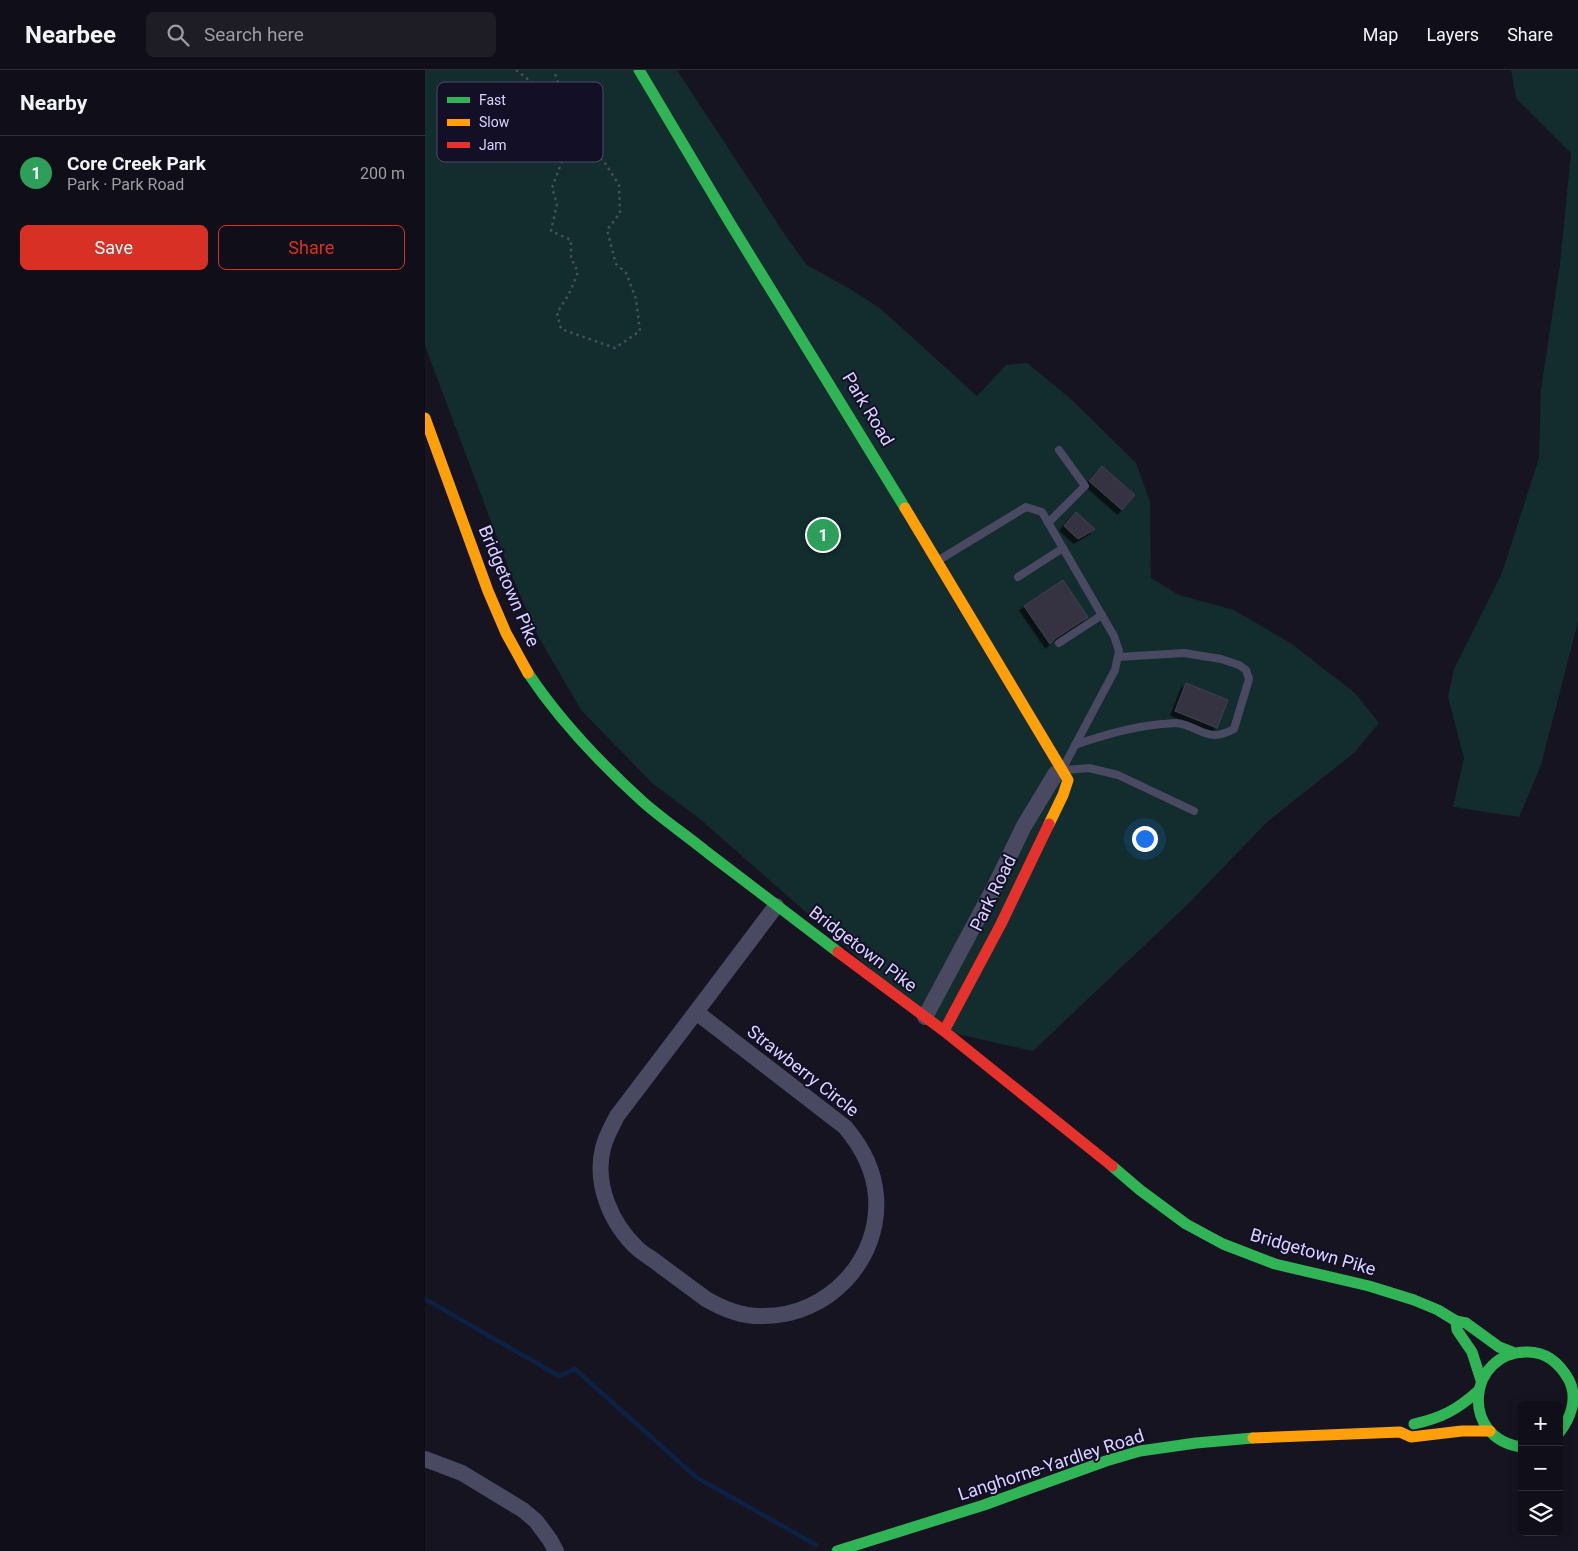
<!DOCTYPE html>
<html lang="en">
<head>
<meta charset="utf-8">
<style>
  :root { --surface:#100f19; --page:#1e1d26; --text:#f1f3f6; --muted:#9c9ca2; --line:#302f38; --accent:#d93025 }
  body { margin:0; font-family:Roboto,sans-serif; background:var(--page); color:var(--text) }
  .controls { position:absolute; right:15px; bottom:15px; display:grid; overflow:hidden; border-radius:8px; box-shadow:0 2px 12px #0003 }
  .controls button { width:45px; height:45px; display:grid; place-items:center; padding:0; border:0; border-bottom:1px solid var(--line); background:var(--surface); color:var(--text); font:25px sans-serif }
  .you { position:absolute; left:719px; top:768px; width:18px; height:18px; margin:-12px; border:4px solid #fff; border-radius:50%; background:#1a73e8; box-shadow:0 0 0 8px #1a73e833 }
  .badge { display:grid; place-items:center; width:32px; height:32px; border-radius:50%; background:var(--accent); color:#fff; font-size:16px; font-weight:700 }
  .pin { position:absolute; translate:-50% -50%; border:2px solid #fff; box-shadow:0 1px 5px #0006 }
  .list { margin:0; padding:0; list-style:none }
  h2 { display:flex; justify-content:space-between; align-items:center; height:65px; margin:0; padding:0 20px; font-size:21px }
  h2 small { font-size:16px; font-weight:400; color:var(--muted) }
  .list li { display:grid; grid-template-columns:32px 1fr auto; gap:15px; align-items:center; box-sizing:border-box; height:75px; padding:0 20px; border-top:1px solid var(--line) }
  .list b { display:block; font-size:19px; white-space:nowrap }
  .list p { margin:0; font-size:16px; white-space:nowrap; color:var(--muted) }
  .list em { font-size:16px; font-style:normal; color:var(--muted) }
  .actions { display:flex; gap:10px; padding:15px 20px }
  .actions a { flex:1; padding:11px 0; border:1px solid var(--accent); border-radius:8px; text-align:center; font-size:18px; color:var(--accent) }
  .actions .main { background:var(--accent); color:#fff }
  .icon { flex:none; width:28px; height:28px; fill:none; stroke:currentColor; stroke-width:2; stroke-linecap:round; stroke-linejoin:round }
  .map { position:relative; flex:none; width:1153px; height:1481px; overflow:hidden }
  header { display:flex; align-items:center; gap:30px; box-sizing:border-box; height:70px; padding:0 25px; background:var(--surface); border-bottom:1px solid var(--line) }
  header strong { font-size:24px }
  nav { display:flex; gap:28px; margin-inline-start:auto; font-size:18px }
  .search { width:350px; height:45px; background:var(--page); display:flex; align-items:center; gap:12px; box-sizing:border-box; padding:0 18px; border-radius:8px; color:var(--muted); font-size:19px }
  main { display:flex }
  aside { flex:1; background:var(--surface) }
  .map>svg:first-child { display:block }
  .green { fill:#132c2d }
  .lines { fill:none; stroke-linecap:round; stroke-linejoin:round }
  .stream { stroke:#0d2144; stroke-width:4.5 }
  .building { fill:#343243; stroke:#433f54; filter:url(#shadow) }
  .path { stroke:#44505f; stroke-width:2.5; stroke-dasharray:2.5 4; stroke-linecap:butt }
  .lane { stroke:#4a4962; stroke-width:8 }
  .street { stroke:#4a4962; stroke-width:16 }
  .fast { stroke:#30b455; stroke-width:11 }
  .slow { stroke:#ff9f0a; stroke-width:11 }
  .jam { stroke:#e5322d; stroke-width:11 }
  .labels { text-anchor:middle; stroke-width:4; stroke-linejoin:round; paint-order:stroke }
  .street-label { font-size:18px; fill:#d9d4ff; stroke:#130f26 }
  .key { fill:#130f26; stroke:#4e4a67; stroke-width:1 }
  .key-label { font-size:14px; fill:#d9d4ff }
</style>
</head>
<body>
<header>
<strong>Nearbee</strong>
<div class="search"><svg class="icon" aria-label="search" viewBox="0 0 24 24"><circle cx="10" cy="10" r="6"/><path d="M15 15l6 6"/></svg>Search here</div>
<nav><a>Map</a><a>Layers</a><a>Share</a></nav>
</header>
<main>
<aside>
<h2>Nearby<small></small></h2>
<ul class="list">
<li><span class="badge" style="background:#2e9e5b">1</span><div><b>Core Creek Park</b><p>Park · Park Road</p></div><em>200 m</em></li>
</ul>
<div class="actions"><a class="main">Save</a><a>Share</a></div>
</aside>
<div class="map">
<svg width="1153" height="1481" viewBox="0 0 1153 1481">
  <defs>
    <filter id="shadow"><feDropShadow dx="-4.5" dy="4.5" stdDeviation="0" flood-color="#0009"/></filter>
  </defs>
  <rect width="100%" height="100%" fill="#161421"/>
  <g class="green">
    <path d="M0 0H252L362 168 382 195 427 220 456 239 552 326 581 295 602 293 646 329 711 393 725 432 726 508 754 525 809 540 867 574 930 623 954 653 929 683 843 751 762 835 608 981 519 961 500 947 275 749 227 713 156 640 113 566 84 499 0 276Z"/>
    <path d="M1086 0H1153V552L1116 695 1094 747 1028 737 1039 688 1023 627 1029 599 1077 503 1114 388 1116 319 1135 194 1146 83 1091 28Z"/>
  </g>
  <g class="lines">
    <path class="stream" d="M0 1229 134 1306 150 1299 271 1407 391 1475"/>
  </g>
  <g class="building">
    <path d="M677 396 710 425 697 440 664 411Z"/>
    <path d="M651 442 670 459 653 469 639 456Z"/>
    <path d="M638 510 663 547 631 568 625 574 599 536Z"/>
    <path d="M761 613 803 630 792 658 750 641Z"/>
  </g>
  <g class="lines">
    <path class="path" d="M91 0 110 15 125 37 128 59 142 77 127 118 132 134 126 161 146 170V188L153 202 144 224 132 243 136 259 190 278 215 261 211 229 201 203 191 194 182 160 195 143 194 115 178 90 152 78 145 71 143 46 129 0"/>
    <g class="lane">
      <path d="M623 453 660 416 634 380"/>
      <path d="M514 490 601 437 617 442 689 566 694 581 690 600 639 696"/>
      <path d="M593 507 638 478"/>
      <path d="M634 573 677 545"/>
      <path d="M650 675C678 665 706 657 736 654 741 654 747 653 751 653 776 656 782 674 809 659L824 609 821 600 814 595 796 589 759 583 693 587"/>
      <path d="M641 700 664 698 693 705 769 741"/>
    </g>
    <g class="street">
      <path d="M271 942 420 1057C437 1077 449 1100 451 1126 456 1190 403 1246 339 1246 319 1247 298 1239 281 1229 266 1218 250 1206 235 1195 228 1189 220 1185 213 1179 186 1154 169 1114 178 1078 181 1066 187 1056 192 1046Z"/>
      <path d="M271 942 351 836"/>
      <path d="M500 947 569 818 599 756 631 703 636 700"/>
      <path d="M0 1389 37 1403 98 1440 111 1451 125 1470 131 1481"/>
    </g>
    <g class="fast">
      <path d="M214 0 305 153 480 438"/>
      <path d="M103 603C135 651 174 692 217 731 237 749 261 765 283 783 326 816 369 849 413 882"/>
      <path d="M687 1096 715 1120 761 1154 798 1174 850 1194 944 1216 989 1230 1013 1240 1031 1251 1041 1253 1074 1277 1087 1282"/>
      <path d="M1031 1251 1032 1260 1047 1282 1056 1310"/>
      <path d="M989 1354C1016 1348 1032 1340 1053 1321"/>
      <path d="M1097 1377C1034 1369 1042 1281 1103 1282 1122 1282 1135 1294 1144 1310 1153 1328 1146 1348 1134 1363"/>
      <path d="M412 1481 559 1435 681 1391 715 1381 771 1373 828 1368"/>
    </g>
    <g class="slow">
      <path d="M0 348 63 521 81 563 103 603"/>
      <path d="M480 438 643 710 638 725 624 754"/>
      <path d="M828 1368 975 1362 986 1367 1037 1361H1065"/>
    </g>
    <g class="jam">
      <path d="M413 882 519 961 687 1096"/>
      <path d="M519 961 576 854 624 754"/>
    </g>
  </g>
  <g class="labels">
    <g class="street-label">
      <text transform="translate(443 339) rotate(59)" y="6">Park Road</text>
      <text transform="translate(84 516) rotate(67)" y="6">Bridgetown Pike</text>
      <text transform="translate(568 823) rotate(-64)" y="6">Park Road</text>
      <text transform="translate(438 879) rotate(37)" y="6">Bridgetown Pike</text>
      <text transform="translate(378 1001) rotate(38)" y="6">Strawberry Circle</text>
      <text transform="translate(888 1182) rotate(16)" y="6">Bridgetown Pike</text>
      <text transform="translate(626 1395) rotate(-18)" y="6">Langhorne-Yardley Road</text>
    </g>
  </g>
  <rect x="12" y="12" width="166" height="80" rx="8" class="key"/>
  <rect x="22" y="27" width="23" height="6" fill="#30b455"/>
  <rect x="22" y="49" width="23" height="7" fill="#ff9f0a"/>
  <rect x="22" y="72" width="23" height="6" fill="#e5322d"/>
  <g class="key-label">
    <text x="54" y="35">Fast</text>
    <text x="54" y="57">Slow</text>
    <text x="54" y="80">Jam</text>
  </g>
</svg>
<div class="controls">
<button>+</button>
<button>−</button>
<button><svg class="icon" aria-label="layers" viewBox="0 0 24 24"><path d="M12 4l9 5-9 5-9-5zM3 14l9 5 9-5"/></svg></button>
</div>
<div class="you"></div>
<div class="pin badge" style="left:398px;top:465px;background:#2e9e5b">1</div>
</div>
</main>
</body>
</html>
